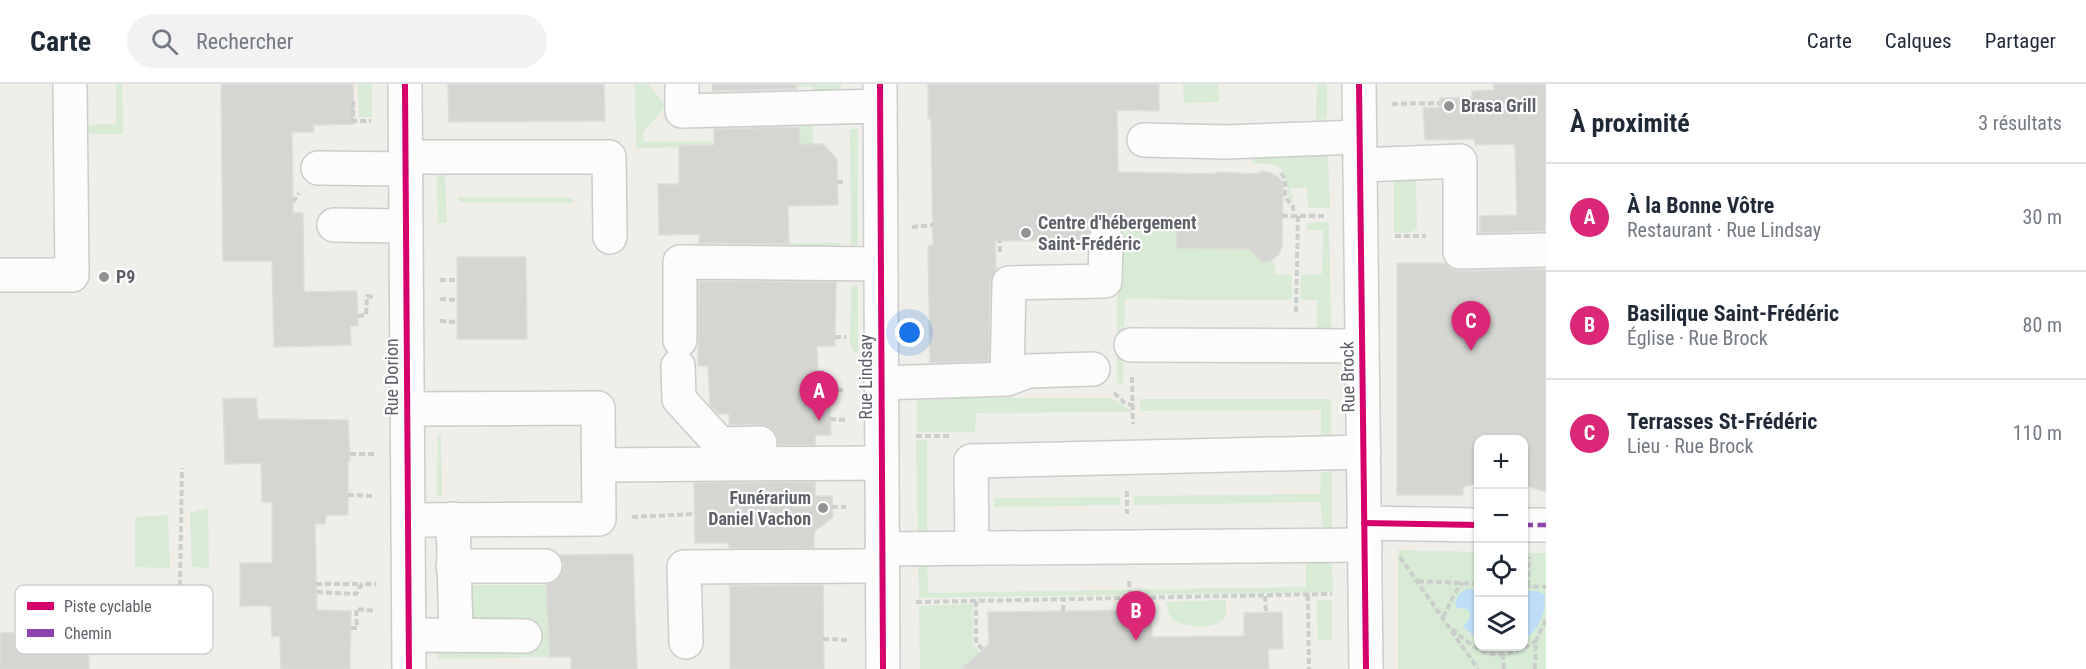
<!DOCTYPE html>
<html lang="fr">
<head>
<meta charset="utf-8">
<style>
  :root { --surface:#fff; --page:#f2f2f3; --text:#1f2937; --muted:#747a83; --line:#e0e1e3; --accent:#db2777 }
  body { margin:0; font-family:"Roboto Condensed",sans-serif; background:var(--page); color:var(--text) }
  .controls { position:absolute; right:18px; bottom:18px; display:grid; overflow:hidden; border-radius:12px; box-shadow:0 2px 4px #0004 }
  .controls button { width:54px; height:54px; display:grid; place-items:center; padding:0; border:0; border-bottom:2px solid var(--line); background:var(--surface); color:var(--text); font:30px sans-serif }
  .you { position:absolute; left:910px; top:249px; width:21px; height:21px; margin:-15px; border:4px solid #fff; border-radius:50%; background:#1a73e8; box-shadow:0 0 0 9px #1a73e833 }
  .badge { display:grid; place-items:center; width:39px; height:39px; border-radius:50%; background:var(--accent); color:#fff; font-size:20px; font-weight:700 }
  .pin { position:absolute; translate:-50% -50px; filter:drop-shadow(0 2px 3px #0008) }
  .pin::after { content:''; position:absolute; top:32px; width:21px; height:18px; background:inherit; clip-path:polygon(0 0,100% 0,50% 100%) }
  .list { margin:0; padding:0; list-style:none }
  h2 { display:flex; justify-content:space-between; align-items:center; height:78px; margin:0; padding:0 24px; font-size:26px }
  h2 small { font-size:20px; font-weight:400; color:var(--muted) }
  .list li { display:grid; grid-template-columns:39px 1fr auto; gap:18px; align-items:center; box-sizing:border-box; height:108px; padding:0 24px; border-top:2px solid var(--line) }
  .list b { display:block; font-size:22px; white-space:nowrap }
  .list p { margin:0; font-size:20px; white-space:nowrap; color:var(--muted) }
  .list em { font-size:20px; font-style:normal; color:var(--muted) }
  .icon { flex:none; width:33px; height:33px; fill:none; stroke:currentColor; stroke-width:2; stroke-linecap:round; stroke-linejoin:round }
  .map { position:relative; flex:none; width:1546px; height:585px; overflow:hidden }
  header { display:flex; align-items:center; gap:36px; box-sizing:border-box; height:84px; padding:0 30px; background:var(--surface); border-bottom:2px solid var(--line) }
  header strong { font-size:28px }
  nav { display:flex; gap:33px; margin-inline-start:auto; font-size:21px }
  .search { width:420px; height:54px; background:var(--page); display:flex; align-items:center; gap:15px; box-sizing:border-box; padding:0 21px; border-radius:33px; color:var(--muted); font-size:22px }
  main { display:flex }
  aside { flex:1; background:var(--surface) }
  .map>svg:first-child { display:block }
  .green { fill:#d7ebd5 }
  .water { fill:#beddf8 }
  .building { fill:#d5d5d2; stroke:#deddd8; stroke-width:1.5 }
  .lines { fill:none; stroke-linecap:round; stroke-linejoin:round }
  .minor-casing { stroke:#cccccb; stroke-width:36 }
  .path { stroke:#cacfcb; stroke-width:4; stroke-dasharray:6 3; stroke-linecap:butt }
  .minor { stroke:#fdfcfc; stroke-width:33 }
  .quiet { stroke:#8e44ad; stroke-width:4.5; stroke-dasharray:9 4.5; stroke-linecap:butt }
  .cycleway-casing { stroke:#fff; stroke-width:10 }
  .cycleway { stroke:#d6006c; stroke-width:6 }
  .poi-dot { fill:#919395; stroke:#fff; stroke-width:2 }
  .labels { text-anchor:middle; stroke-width:4.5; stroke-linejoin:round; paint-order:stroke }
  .poi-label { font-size:18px; font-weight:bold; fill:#5e6268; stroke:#fff; text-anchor:start }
  .street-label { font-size:18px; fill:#5e6268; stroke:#fff }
  .key { fill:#fff; stroke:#cfd0d2; stroke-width:1.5 }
  .key-label { font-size:16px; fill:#5e6268 }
</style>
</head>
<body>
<header>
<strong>Carte</strong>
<div class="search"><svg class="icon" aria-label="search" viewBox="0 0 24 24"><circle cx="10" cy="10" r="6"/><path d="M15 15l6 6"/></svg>Rechercher</div>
<nav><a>Carte</a><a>Calques</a><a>Partager</a></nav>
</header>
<main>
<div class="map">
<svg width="1546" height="585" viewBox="0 0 1546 585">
  <rect width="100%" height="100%" fill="#efeee9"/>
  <g class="green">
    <path d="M116 0H122L123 50H90L87 45 90 41 116 40Z"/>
    <path d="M358 0H372V33H359Z"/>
    <path d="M635 0H648L666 22 643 48 644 58 781 57 806 33H813V60L636 64Z"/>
    <path d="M797 0H841V10H813V2L797 3Z"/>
    <path d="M1183 0H1218L1219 18 1184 19Z"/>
    <path d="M1317 0H1327V35L1316 36Z"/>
    <path d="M850 45H858V161H851Z"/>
    <path d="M1299 70 1328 71 1330 124H1308L1307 103 1290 104 1294 119 1289 114C1285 82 1284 80 1252 79V71Z"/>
    <path d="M1150 88 1149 144 1177 145V164L1251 165C1256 175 1261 180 1272 176L1275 182 1274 190 1292 191V216L1125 215 1123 299H1117L1118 89Z"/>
    <path d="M445 90 447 139H438L437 91Z"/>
    <path d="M1409 90 1416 97 1417 144 1411 149H1394V92Z"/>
    <path d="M458 113 573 114V119L460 118Z"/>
    <path d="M1329 138 1331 249H1317V216H1300L1301 191 1322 190 1323 146H1307V139Z"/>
    <path d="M789 159H841V163L789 164Z"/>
    <path d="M858 201V268H854L850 260 851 202Z"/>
    <path d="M926 314H1111L1133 328 976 329 975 348H917V317Z"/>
    <path d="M1140 315H1331V353L1321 352V326L1140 327Z"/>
    <path d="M438 350 441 351 442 412H437Z"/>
    <path d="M927 356V447H918L916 357Z"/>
    <path d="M1332 387V444L1322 443 1321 418 1134 421V412L1320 410 1321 389Z"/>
    <path d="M1120 413V421L994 423V414Z"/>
    <path d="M208 424 209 484 192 483 190 429Z"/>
    <path d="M168 431 170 484 135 483V433Z"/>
    <path d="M1398 466 1478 468V562H1524V469H1546V585H1398Z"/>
    <path d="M918 478 927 479 928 509 1306 503V479L1332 478 1333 508 919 514Z"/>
    <path d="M463 501H546L550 573 438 575 439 569H465Z"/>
    <path d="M1225 516C1226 522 1228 530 1223 535 1214 546 1183 544 1173 535 1168 530 1167 525 1166 518Z"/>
    <path d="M1317 516H1332V557L1318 556Z"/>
    <path d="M973 520V560L980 568 971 585H920L919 522Z"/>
  </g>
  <g class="water">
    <path d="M1467 505H1478V556L1463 542 1469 536 1471 530 1467 525 1457 524 1455 519 1459 510Z"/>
    <path d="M1524 507H1538L1545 511C1546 530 1538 546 1524 556Z"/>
  </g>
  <g class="building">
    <path d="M221 0H353L354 40 313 41 314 48H292L293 129H303L304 208 357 207 358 242H350L351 261 274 263 272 177H223Z"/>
    <path d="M448 0H604L605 37 449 38Z"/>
    <path d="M712 0H796L797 5 713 7Z"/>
    <path d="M928 0H1159V27L1117 26 1118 88 1216 90V88L1257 90 1262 87 1271 89 1278 93 1283 99 1282 162 1279 170 1272 176 1262 179 1249 165 1176 164 1177 145 1119 144 1115 140 1107 137 1098 139 1090 146 1087 156 995 157 996 187 990 199 989 277 930 279 928 162 933 161 931 35H928Z"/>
    <path d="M1494 0H1546V147L1480 149V132L1517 131 1515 60 1475 61 1474 55 1425 56 1423 24H1439L1440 14 1472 13V7L1494 6Z"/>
    <path d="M799 43 800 60H823L837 75 838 121 788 122 789 160 699 159 700 150 659 151 658 100H679V62L714 61V45Z"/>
    <path d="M457 173H526L527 255H457Z"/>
    <path d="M1397 179H1445L1451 185 1460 187 1546 185V408L1524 401V356H1479V399L1463 403V411H1397Z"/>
    <path d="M699 197 836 198 835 262H817L819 321 830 320 831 351H815V361H778L776 350 769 343 760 340 729 341V330H718L710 321 708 282H698Z"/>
    <path d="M256 314 258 335 348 336 350 377H348V431H326L325 440H315L317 526 351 527 350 585H281L280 552 272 553 271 522H240V479H272V418H262L261 379 225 380 223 315Z"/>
    <path d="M815 398V412H832L833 433 814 448V464H729V459H695L694 399Z"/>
    <path d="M633 470 637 585H571V573H550L546 501 555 498 561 491 564 481 559 471Z"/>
    <path d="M823 501 824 585H730V502Z"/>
    <path d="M1151 526 1152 553 1244 552V529L1282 528 1283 565H1268L1269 585H961L989 560 988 528Z"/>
    <path d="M88 548 89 585H0V549Z"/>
  </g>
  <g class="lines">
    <g class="minor-casing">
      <g id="minor">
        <path d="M405 0 409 585"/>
        <path d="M682 0V27L880 22"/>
        <path d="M880 0 883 585"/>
        <path d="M1359 0 1366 585"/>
        <path d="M1144 56 1226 58 1360 53"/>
        <path d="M405 73H609L610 153"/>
        <path d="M1360 81 1460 77V168L1546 166"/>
        <path d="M318 84 405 85"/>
        <path d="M334 141 406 142"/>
        <path d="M0 191H72L70 0"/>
        <path d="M680 256V178L880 180"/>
        <path d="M1131 261 1362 262"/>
        <path d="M678 282 679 315 720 360 760 359"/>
        <path d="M1007 295 1009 199 1105 197 1106 156"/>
        <path d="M881 299 1007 295 1028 287 1093 285"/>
        <path d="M407 325 598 324 599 435 408 436"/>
        <path d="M599 381 882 379"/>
        <path d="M453 435 456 551"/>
        <path d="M1364 439 1478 441"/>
        <path d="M1524 441H1546"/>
        <path d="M972 463 971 377 1364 368"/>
        <path d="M882 465 1365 461"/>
        <path d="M453 482H545"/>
        <path d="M409 551 525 552"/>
        <path d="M686 558 684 483 882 482"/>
      </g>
    </g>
    <g class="path">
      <path d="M353 17V37H371"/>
      <path d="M1392 20 1439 19"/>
      <path d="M1281 89 1285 95V113L1293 123 1294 132"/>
      <path d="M837 98H845"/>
      <path d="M293 118 299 109"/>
      <path d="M1282 132H1326"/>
      <path d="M912 143 933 141"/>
      <path d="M1395 152H1426"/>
      <path d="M1000 168V157"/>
      <path d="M440 196H457"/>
      <path d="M440 215 457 216"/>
      <path d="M1296 228 1298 132"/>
      <path d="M358 232 366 231 367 212 375 213"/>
      <path d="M440 237 457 238"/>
      <path d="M835 253H846"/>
      <path d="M818 288H825L826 306H846"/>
      <path d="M1132 293 1133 340"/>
      <path d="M1114 309 1126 320 1133 321"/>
      <path d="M830 335 846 336"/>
      <path d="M916 352H950"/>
      <path d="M350 370H376"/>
      <path d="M1127 407V430"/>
      <path d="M348 411 374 412"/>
      <path d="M832 423H846"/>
      <path d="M632 433 694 430"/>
      <path d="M1400 473 1478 585"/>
      <path d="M1129 497 1130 514"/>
      <path d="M1418 497 1478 500"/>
      <path d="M316 500H361"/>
      <path d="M180 502 182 384"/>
      <path d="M1524 502 1546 503"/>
      <path d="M1528 502 1529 473"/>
      <path d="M317 508 356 510 362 500H376"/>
      <path d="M1308 511 1309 585"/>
      <path d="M1265 512 1266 529"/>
      <path d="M976 517V559L983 565"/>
      <path d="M916 518 1332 510"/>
      <path d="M1063 527 1064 516"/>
      <path d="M1443 533 1455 509 1462 499"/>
      <path d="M351 544H357L356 525 376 527"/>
      <path d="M1452 545C1483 572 1498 580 1536 557"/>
      <path d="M823 555 848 556"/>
      <path d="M1503 570 1504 585"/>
      <path d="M1535 585 1536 557 1546 535"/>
    </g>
    <use href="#minor" class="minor"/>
    <path class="quiet" d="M1524 441H1546"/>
    <g class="cycleway-casing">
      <g id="cycleway">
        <path d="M405 0 409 585"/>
        <path d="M880 0 883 585"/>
        <path d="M1359 0 1366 585"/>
        <path d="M1364 439 1478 441"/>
      </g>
    </g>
    <use href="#cycleway" class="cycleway"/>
  </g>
  <g class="poi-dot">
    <circle cx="1449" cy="22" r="6"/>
    <circle cx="1026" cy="149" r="6"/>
    <circle cx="104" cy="193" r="6"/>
    <circle cx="823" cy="424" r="6"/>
  </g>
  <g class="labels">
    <g class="poi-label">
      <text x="1461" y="28">Brasa Grill</text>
      <text x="1038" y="145">Centre d'hébergement<tspan x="1038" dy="21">Saint-Frédéric</tspan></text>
      <text x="116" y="199">P9</text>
      <text x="811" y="420" text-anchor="end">Funérarium<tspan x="811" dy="21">Daniel Vachon</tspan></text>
    </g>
    <g class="street-label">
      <text transform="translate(392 293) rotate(-90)" y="6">Rue Dorion</text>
      <text transform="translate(866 293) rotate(-90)" y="6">Rue Lindsay</text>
      <text transform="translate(1348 293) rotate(-91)" y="6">Rue Brock</text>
    </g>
  </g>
  <rect x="15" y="501" width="198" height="69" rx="9" class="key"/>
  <rect x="27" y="518" width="27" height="8" fill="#d6006c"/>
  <rect x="27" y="545" width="27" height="8" fill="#8e44ad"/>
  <g class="key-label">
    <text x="64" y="528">Piste cyclable</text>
    <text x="64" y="555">Chemin</text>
  </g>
</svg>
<div class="controls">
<button>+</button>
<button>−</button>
<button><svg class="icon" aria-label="locate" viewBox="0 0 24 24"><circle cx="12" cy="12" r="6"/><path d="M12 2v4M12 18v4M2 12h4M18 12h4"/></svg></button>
<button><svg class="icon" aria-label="layers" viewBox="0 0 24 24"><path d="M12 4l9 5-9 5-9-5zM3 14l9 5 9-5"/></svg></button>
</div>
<div class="you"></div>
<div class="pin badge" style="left:819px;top:337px">A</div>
<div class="pin badge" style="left:1136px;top:557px">B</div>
<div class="pin badge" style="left:1471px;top:267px">C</div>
</div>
<aside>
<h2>À proximité<small>3 résultats</small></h2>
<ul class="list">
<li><span class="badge">A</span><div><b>À la Bonne Vôtre</b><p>Restaurant · Rue Lindsay</p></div><em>30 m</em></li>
<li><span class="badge">B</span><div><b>Basilique Saint-Frédéric</b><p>Église · Rue Brock</p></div><em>80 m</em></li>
<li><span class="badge">C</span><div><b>Terrasses St-Frédéric</b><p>Lieu · Rue Brock</p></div><em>110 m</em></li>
</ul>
</aside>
</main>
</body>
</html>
